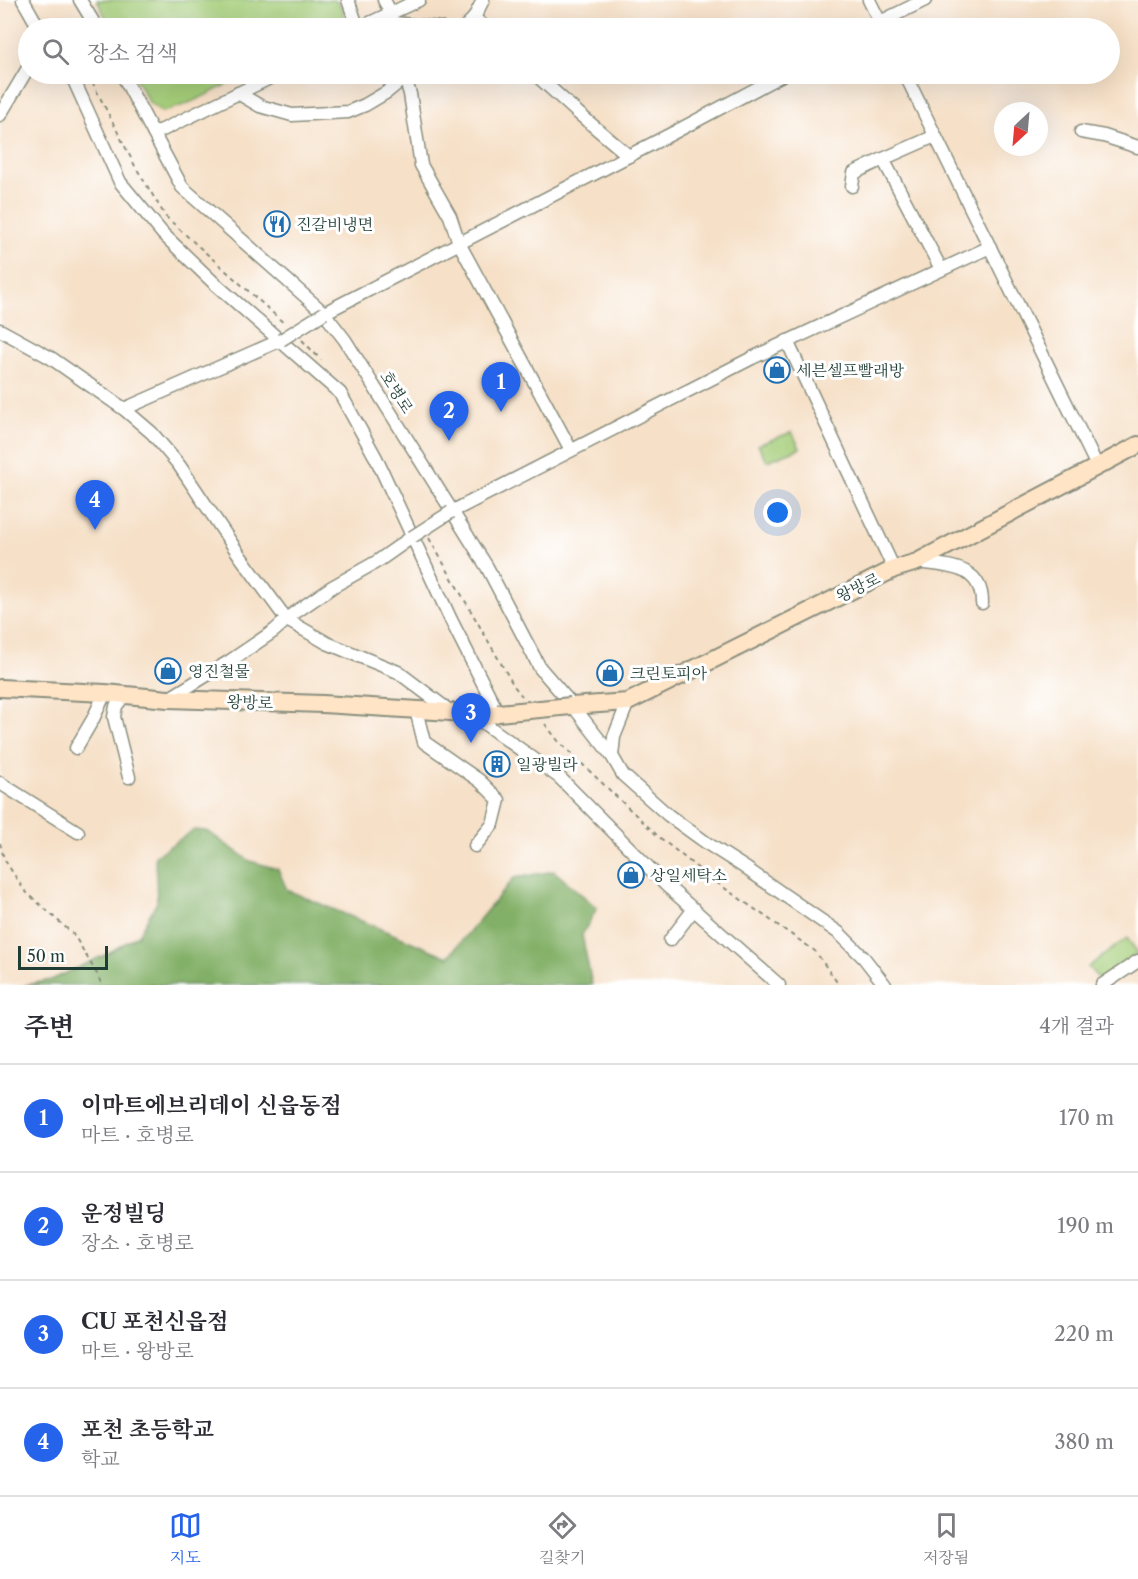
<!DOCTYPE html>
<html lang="ko">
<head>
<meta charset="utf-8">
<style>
  :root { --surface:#fff; --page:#f7f7f7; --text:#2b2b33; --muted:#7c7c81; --line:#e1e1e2; --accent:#2563eb }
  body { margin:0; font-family:"Libre Caslon Text","Noto Serif KR",serif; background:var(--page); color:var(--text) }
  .compass { position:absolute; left:994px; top:102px; width:54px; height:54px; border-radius:50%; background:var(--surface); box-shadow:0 6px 24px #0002; rotate:206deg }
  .scale { position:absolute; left:18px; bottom:15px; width:90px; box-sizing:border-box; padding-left:6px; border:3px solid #1f3d34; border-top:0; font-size:16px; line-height:21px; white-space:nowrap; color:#1f3d34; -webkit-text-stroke:4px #fff; paint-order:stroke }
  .you { position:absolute; left:778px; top:513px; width:21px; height:21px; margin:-15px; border:4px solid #fff; border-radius:50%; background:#1a73e8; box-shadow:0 0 0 9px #1a73e833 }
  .badge { display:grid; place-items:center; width:39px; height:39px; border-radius:50%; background:var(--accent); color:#fff; font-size:20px; font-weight:700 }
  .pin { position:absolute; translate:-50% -50px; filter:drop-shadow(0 2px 3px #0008) }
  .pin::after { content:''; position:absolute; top:32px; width:21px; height:18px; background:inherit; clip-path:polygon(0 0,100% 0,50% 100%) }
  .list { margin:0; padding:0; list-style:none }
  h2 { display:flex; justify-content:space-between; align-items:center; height:78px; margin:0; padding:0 24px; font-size:26px }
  h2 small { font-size:20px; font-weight:400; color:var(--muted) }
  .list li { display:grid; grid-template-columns:39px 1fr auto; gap:18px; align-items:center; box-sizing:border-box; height:108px; padding:0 24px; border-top:2px solid var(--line) }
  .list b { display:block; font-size:22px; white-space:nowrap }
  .list p { margin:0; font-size:20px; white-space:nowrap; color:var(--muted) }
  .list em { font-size:20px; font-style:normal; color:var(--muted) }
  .icon { flex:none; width:33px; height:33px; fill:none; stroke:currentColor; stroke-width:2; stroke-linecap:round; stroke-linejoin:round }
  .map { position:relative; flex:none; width:1138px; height:985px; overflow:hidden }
  .search { position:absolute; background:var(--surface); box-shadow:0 6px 24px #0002; left:18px; right:18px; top:18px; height:66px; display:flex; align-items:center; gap:15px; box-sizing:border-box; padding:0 21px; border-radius:33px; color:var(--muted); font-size:22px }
  .sheet { height:510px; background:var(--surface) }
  nav { display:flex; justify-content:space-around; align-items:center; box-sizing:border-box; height:84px; border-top:2px solid var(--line); background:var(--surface); font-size:16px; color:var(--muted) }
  nav a { display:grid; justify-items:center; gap:3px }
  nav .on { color:var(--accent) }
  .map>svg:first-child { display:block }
  .green { fill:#a4cd78; stroke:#628556; stroke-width:1.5 }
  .forest { fill:#83b068; stroke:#51764e; stroke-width:1.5 }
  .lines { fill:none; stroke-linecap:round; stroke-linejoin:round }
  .street-casing { stroke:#8a8e7e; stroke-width:15 }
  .secondary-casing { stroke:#8a8e7e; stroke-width:20 }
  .path { stroke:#8a8e7e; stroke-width:2; stroke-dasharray:4.5 4.5; stroke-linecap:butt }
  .street { stroke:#fff; stroke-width:12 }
  .secondary { stroke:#ffe4c6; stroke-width:16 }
  .street-bridge-casing { stroke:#8a8e7e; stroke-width:15; stroke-linecap:butt }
  .secondary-bridge-casing { stroke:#8a8e7e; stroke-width:20; stroke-linecap:butt }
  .street-bridge { stroke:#fff; stroke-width:12 }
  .secondary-bridge { stroke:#ffe4c6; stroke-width:16 }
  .labels { text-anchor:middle; stroke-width:6; stroke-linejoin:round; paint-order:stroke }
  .poi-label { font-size:16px; fill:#1f3d34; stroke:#fff; text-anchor:start }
  .street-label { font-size:16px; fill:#1f3d34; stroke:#fff }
</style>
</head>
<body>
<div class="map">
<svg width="1138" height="985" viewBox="0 0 1138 985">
  <rect width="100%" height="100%" fill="#fff"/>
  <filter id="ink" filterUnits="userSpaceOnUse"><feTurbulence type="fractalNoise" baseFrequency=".0167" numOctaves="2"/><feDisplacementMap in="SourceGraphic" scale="12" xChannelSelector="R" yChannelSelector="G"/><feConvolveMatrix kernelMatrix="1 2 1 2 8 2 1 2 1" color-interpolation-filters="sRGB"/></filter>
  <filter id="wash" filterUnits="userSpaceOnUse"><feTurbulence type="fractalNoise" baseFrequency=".008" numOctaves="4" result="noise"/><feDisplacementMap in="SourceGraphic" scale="24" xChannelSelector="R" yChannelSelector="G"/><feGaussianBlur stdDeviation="1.35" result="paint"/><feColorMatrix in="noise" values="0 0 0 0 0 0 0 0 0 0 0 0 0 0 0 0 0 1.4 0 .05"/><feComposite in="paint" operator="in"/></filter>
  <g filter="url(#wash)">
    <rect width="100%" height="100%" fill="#f6e0c7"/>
    <g class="green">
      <path d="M97 0H335L342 8 346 22 334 28H111Z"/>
      <path d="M133 74H247C219 88 193 104 162 112L149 102Z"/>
      <path d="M792 432 800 448 767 461 758 445Z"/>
      <path d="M1127 938 1138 953 1100 980 1088 967Z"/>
    </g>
    <path class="forest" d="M194 830 207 831 250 861 278 869 287 890 448 957 514 878 554 871 597 908 582 935 592 985H25L51 980 107 954 138 935 157 902 155 856Z"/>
  </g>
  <g filter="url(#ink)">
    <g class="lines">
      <g class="street-casing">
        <g id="street">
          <path d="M23 0 39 28"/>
          <path d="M80 0 97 28"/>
          <path d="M348 0 358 28"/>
          <path d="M384 0 391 13"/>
          <path d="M869 0 883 28"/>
          <path d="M474 18 486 28"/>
          <path d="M376 21 440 28"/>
          <path d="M359 28 419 0"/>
          <path d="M464 28 474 18 483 0"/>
          <path d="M868 28 925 0"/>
          <path d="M71 74 120 182 163 234 213 282 340 393 376 458 451 620 498 713"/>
          <path d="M122 74 182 187 324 313 345 340 487 567 540 668 573 706 612 756"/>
          <path d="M535 74 578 113 629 156"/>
          <path d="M905 74 1097 466"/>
          <path d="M405 78 410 94 421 165 450 216 459 243 571 450"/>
          <path d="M238 93 260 106 292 115 348 112 365 105 387 92 409 74"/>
          <path d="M0 115 28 68"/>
          <path d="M1081 132 1104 136 1138 147"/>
          <path d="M154 134 278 74"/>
          <path d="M935 136 883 159 941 269"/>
          <path d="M852 186 854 173 883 159"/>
          <path d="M324 313 675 132 784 74"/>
          <path d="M0 330 51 358 124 409 152 433 179 465 240 556 287 620 327 643 398 672 451 712"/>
          <path d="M787 341 894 569"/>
          <path d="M124 409 281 340"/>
          <path d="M451 512 752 358 990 247"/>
          <path d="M917 562C947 566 982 565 982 603"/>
          <path d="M125 695 116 706 114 717 129 777"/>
          <path d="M168 699 230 661 274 631 293 614 332 587 378 561 412 537"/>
          <path d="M628 702 614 737 612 756 623 775 668 815 708 844 744 867 839 933 864 958 885 985"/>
          <path d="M416 710 424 742 480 781 499 800 493 824 475 846"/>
          <path d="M478 719 559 777 667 886 779 985"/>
          <path d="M76 748 93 719 105 693"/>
          <path d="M0 783 78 832"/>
          <path d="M670 940 694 909"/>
          <path d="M1102 985 1138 961"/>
        </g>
      </g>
      <g class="secondary-casing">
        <g id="secondary">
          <path d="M0 688 105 693 168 699 323 704 451 712 478 719 498 713"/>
          <path d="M571 706 628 702 894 569 917 562 1138 445"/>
        </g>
      </g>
      <g class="path">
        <path d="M88 74 135 166 166 217 285 324"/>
        <path d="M302 340 321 360"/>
        <path d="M429 538 514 686 522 696"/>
        <path d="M545 724 559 742 659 837 710 878 815 951 839 985"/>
        <path d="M0 843 4 859 24 890 74 935 97 974 102 985"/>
      </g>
      <use href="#street" class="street"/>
      <use href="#secondary" class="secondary"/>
      <g class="street-bridge-casing">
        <g id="street-bridge">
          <path d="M281 340 324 313"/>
          <path d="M412 537 451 512"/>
        </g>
      </g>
      <g class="secondary-bridge-casing">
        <path id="secondary-bridge" d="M498 713 571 706"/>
      </g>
      <use href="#street-bridge" class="street-bridge"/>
      <use href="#secondary-bridge" class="secondary-bridge"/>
    </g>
  </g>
  <defs>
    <g id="restaurant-ring" transform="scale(1.35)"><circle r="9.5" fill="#fff" stroke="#1f6fb2" stroke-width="1.5"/><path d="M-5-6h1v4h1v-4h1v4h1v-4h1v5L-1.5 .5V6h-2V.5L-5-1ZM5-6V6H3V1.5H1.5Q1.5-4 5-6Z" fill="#1f6fb2"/></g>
    <g id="shop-ring" transform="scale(1.35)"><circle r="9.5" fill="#fff" stroke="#1f6fb2" stroke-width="1.5"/><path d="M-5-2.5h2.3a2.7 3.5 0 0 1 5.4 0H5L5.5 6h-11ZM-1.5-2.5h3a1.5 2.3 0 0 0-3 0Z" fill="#1f6fb2"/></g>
    <g id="building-ring" transform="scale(1.35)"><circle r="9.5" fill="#fff" stroke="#1f6fb2" stroke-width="1.5"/><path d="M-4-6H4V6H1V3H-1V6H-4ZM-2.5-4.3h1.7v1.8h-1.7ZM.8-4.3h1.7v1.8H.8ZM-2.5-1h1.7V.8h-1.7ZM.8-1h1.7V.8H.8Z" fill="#1f6fb2"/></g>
  </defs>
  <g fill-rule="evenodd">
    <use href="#restaurant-ring" x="277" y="224"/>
    <use href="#shop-ring" x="777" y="370"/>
    <use href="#shop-ring" x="168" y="671"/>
    <use href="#shop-ring" x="610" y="673"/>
    <use href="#building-ring" x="497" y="764"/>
    <use href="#shop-ring" x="631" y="875"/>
  </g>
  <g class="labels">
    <g class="poi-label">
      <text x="296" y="230">진갈비냉면</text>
      <text x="796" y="376">세븐셀프빨래방</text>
      <text x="188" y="677">영진철물</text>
      <text x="630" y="679">크린토피아</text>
      <text x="516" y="770">일광빌라</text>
      <text x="650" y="881">상일세탁소</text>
    </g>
    <g class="street-label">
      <text transform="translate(397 392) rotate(58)" y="6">호병로</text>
      <text transform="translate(858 587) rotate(-26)" y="6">왕방로</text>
      <text transform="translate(250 702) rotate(2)" y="6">왕방로</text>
    </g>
  </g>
</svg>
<svg class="compass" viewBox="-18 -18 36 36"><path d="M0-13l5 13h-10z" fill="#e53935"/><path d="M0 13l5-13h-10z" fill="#7c7c81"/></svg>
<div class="scale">50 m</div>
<div class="you"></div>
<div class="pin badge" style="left:501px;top:412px">1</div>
<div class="pin badge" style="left:449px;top:441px">2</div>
<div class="pin badge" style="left:471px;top:743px">3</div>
<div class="pin badge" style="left:95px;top:530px">4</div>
<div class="search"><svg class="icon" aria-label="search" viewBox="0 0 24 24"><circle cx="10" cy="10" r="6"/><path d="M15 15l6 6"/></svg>장소 검색</div>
</div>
<section class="sheet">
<h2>주변<small>4개 결과</small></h2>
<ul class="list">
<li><span class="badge">1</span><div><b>이마트에브리데이 신읍동점</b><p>마트 · 호병로</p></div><em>170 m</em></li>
<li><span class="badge">2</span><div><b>운정빌딩</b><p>장소 · 호병로</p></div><em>190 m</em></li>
<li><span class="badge">3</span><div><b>CU 포천신읍점</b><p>마트 · 왕방로</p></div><em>220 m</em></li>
<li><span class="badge">4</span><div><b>포천 초등학교</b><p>학교</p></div><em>380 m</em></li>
</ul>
</section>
<nav>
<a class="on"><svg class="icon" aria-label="map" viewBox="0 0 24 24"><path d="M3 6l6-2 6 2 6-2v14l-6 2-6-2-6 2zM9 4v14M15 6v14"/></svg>지도</a>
<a><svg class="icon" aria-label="directions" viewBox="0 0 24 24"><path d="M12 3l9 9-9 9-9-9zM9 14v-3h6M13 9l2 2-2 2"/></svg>길찾기</a>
<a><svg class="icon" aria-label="saved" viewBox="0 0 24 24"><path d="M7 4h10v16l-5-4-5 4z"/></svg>저장됨</a>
</nav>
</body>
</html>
